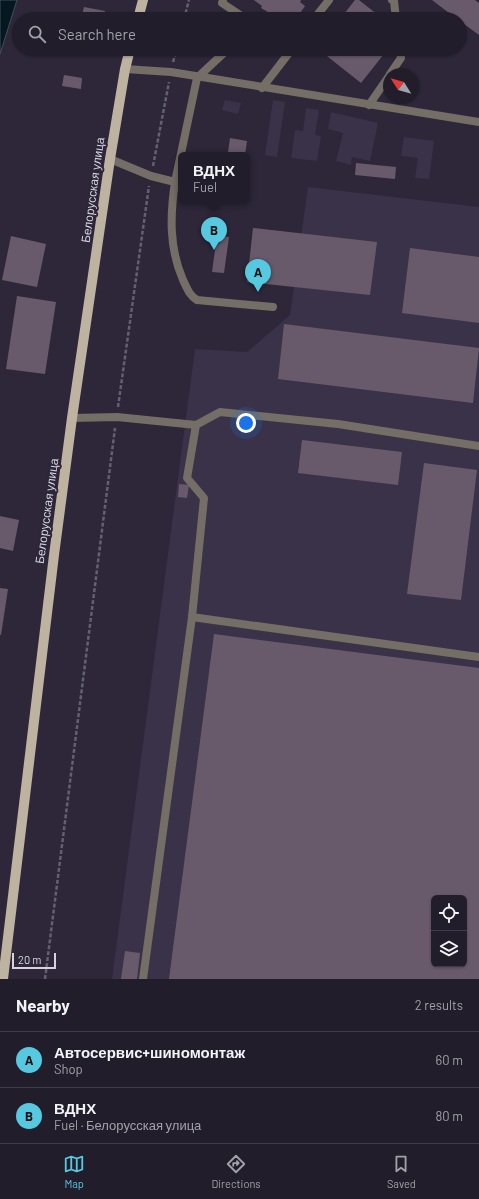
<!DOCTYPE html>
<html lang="en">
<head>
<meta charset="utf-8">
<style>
  :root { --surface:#221d2b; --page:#2e2a37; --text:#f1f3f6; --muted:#a2a2a9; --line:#3f3b47; --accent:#56c9e1 }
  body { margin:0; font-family:Barlow,sans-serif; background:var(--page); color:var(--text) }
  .controls { position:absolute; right:12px; bottom:12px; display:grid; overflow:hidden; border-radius:6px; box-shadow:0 1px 3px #0004 }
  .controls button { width:36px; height:36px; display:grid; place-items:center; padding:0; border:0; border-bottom:1px solid var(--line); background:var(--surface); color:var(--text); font:20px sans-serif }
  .compass { position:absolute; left:383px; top:68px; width:36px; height:36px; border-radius:50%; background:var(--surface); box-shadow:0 1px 3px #0004; rotate:307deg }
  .scale { position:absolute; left:12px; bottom:10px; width:44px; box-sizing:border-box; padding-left:4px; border:2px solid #d6d3df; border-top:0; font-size:11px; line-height:14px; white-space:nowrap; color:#d6d3df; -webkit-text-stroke:3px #2d2739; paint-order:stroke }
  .you { position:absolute; left:246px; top:423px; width:14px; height:14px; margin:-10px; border:3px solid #fff; border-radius:50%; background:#1a73e8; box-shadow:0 0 0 6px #1a73e833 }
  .badge { display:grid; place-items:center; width:26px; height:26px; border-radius:50%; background:var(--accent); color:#111; font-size:13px; font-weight:700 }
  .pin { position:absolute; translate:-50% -33px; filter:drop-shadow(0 1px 2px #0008) }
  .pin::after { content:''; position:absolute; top:21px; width:14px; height:12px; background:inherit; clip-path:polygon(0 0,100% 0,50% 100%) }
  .popup { position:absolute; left:178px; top:152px; width:72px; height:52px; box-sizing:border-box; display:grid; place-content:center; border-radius:6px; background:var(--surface); filter:drop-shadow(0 1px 3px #0005); font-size:13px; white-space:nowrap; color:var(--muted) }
  .popup b { font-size:15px; color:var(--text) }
  .popup::after { content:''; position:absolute; left:50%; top:100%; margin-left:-8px; border:8px solid transparent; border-top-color:var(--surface) }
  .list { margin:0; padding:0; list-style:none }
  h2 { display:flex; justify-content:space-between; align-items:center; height:52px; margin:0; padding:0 16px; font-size:17px }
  h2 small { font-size:13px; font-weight:400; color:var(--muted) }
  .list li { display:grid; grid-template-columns:26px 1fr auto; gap:12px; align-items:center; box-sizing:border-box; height:56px; padding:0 16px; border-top:1px solid var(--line) }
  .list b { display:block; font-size:15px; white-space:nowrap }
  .list p { margin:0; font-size:13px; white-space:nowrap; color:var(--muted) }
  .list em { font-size:13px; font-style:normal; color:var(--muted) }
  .icon { flex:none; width:22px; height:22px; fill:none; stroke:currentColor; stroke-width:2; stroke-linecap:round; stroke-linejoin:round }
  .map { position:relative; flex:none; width:479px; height:979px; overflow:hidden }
  .search { position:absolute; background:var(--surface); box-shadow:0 1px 3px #0004; left:12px; right:12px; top:12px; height:44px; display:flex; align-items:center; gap:10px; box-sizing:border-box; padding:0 14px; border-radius:22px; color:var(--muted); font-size:15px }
  .sheet { height:164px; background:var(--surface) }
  nav { display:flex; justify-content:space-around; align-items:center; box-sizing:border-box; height:56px; border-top:1px solid var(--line); background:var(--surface); font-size:11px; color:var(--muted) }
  nav a { display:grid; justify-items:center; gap:2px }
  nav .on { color:var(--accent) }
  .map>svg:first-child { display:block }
  .built { fill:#3a3248; fill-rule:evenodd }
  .water { fill:#051721; stroke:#444f5a }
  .building { fill:#685a6b; fill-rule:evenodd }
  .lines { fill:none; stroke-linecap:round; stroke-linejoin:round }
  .path { stroke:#656070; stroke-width:2.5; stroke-dasharray:4 2; stroke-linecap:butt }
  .service { stroke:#746e66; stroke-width:8 }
  .primary { stroke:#beb2a1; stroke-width:10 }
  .labels { text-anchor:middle; stroke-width:4; stroke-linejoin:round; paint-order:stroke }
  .street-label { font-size:12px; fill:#d6d3df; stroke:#2d2739 }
</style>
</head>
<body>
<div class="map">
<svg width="479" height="979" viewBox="0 0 479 979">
  <rect width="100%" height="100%" fill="#2d2739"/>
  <g class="built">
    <path d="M225 100 241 103 238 114 222 110Z"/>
    <path d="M273 100 285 102 277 157 265 155Z"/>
    <path d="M306 108 319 110 315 135 321 136 317 161 291 158 295 130 303 131Z"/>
    <path d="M331 112 378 123 370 161 352 157 351 165 336 161 343 133 328 129Z"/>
    <path d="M404 137 434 141 429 179 415 178 418 158 401 156Z"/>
    <path d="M308 187 479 207V979H112L195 349 247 352 290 315ZM434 898H464V964H434Z"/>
  </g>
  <path class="water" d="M0 0H17L0 54Z"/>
  <g class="building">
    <path d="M254 0H301L300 2 305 6 296 19H288L283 15 280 19 261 8 262 6Z"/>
    <path d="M355 0H359L383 19H340Z"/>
    <path d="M432 0H475L479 3V35L460 21V19H457Z"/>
    <path d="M84 7 105 11 103 19H81Z"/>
    <path d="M330 12 338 19H325Z"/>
    <path d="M318 49H378L384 54 361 83Z"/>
    <path d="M64 75 82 78 81 89 62 86Z"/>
    <path d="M230 138 247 141 245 155 228 152Z"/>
    <path d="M356 163 396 167 395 179 355 175Z"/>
    <path d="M253 228 377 242 370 295 247 282Z"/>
    <path d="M11 236 46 244 37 287 2 280Z"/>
    <path d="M217 236 229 237 224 273 212 272Z"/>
    <path d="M410 248 479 257V323L402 313Z"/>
    <path d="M17 296 56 302 45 374 6 369Z"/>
    <path d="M284 324 479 348 473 403 278 379Z"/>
    <path d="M302 440 402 452 398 485 298 473Z"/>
    <path d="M424 463 477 470 461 600 407 594Z"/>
    <path d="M179 484 189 485 187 498 178 497Z"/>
    <path d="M0 516 19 520 13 551 0 548Z"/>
    <path d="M0 588 8 589 1 635H0Z"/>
    <path d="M214 634 479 668V979H169ZM434 898H464V964H434Z"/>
    <path d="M125 951 140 953 137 979H121Z"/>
  </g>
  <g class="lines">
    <g class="path">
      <path d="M184 19 189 0"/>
      <path d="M173 62 177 49"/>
      <path d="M153 166 169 82"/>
      <path d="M118 407 149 186"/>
      <path d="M45 979 115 428"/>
    </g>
    <g class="service">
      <path d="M223 0 222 3 246 19"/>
      <path d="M392 0 394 1 396 19"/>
      <path d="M314 19 329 0"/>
      <path d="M125 69 171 72 479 122"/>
      <path d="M390 74 401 58 400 49"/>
      <path d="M262 88 292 49"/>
      <path d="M369 105 389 76"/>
      <path d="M110 159 151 176 175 182C170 215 169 248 183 280 187 288 189 295 197 300L273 307"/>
      <path d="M175 182 197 78 228 49"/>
      <path d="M72 418 117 417 196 425"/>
      <path d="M192 617 479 657"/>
      <path d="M143 979 192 617 204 498 187 478 196 425 220 412 338 424 479 446"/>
    </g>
    <g class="primary">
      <path d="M138 19 143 0"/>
      <path d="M3 979 54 555 72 418 110 159 125 69 130 49"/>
    </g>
  </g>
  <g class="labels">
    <g class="street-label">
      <text transform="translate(93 190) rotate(-82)" y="4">Белорусская улица</text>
      <text transform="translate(47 511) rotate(-82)" y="4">Белорусская улица</text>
    </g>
  </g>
</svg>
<div class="controls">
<button><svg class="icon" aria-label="locate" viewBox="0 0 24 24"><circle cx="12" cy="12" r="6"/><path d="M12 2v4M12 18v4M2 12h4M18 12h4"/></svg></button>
<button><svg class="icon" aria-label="layers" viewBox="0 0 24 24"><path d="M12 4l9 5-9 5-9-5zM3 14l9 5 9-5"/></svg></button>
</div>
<svg class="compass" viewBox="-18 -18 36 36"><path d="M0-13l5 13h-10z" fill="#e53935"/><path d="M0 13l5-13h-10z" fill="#a2a2a9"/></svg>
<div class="scale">20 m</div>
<div class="you"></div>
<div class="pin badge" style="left:258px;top:292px">A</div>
<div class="pin badge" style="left:214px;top:250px">B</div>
<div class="popup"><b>ВДНХ</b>Fuel</div>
<div class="search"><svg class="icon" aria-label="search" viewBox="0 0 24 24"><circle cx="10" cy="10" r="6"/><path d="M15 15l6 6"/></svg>Search here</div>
</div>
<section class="sheet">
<h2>Nearby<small>2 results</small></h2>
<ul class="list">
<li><span class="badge">A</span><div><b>Автосервис+шиномонтаж</b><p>Shop</p></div><em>60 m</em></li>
<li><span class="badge">B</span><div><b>ВДНХ</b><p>Fuel · Белорусская улица</p></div><em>80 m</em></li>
</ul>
</section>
<nav>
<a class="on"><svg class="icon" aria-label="map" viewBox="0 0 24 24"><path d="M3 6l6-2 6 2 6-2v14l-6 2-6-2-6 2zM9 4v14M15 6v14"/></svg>Map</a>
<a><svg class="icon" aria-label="directions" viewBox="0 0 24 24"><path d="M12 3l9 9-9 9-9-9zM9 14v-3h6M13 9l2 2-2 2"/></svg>Directions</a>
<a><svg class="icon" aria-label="saved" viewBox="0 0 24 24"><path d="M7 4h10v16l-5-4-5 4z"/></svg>Saved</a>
</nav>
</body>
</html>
